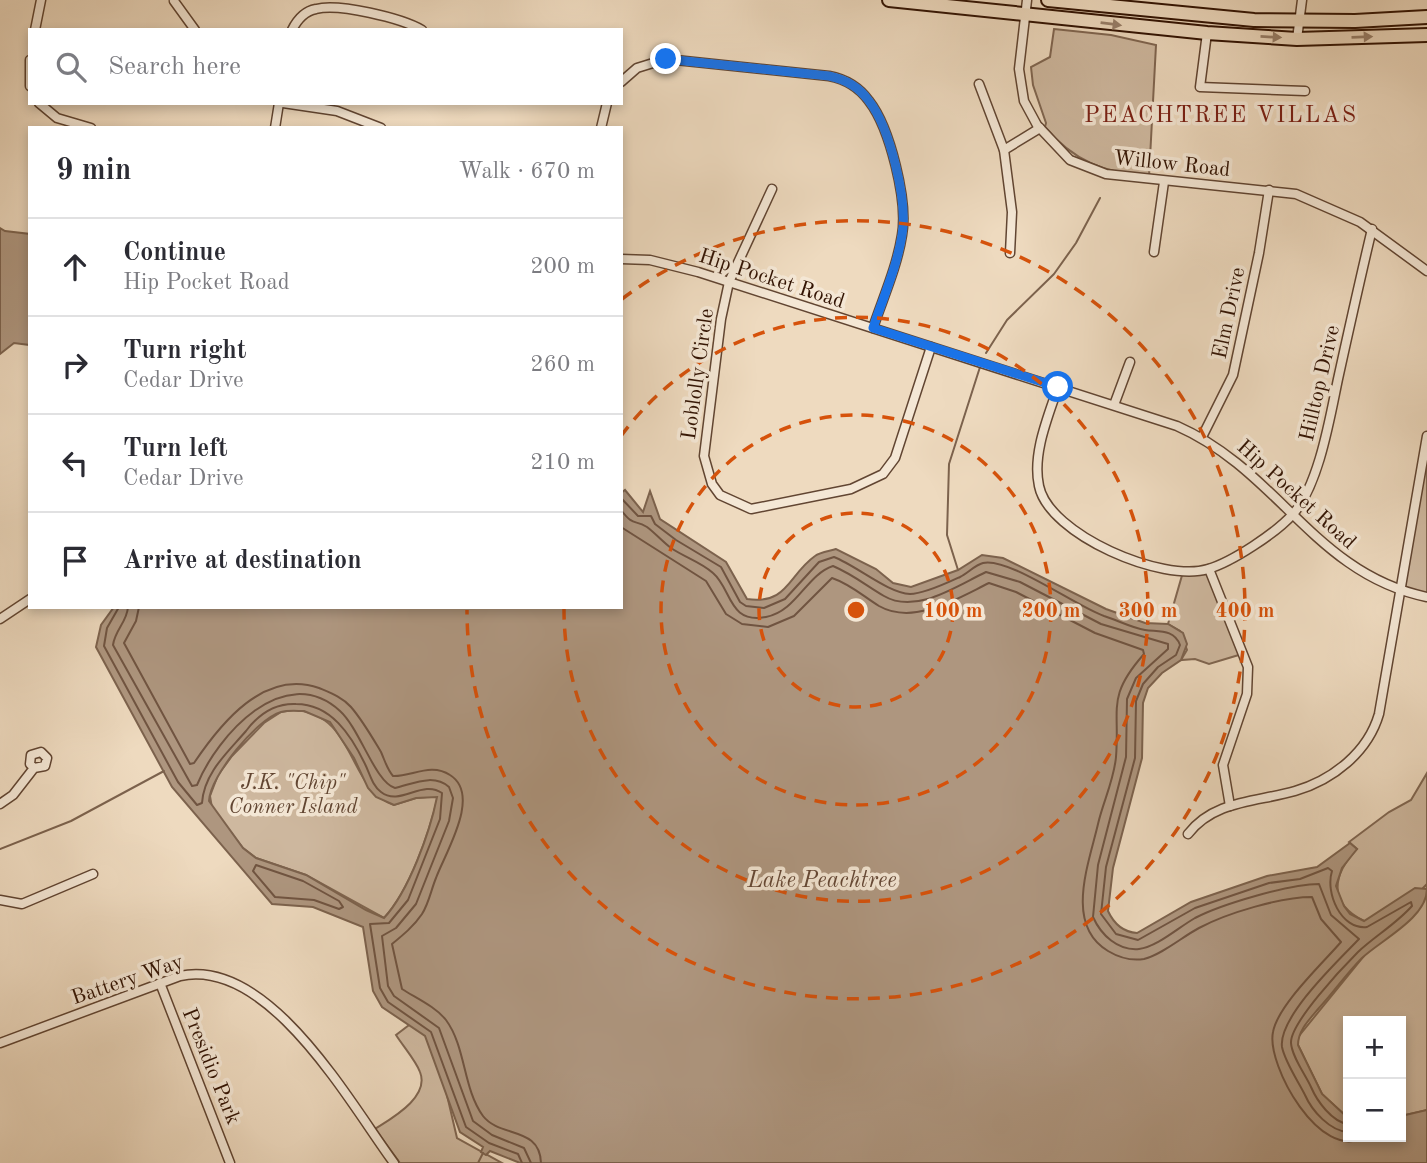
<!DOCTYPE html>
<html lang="en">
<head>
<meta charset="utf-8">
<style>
  :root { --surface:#fff; --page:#f2f2f3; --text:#2b2b33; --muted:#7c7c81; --line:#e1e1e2 }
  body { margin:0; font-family:"Old Standard TT",serif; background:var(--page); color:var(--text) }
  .controls { position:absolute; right:21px; bottom:21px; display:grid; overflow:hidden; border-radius:0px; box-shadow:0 4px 10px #0003 }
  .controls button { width:63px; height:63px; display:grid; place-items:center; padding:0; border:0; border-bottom:2px solid var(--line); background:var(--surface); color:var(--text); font:35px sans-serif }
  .stop { position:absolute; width:21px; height:21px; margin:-16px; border:5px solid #1a73e8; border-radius:50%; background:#fff }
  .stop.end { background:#1a73e8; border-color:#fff; box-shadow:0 2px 7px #0008 }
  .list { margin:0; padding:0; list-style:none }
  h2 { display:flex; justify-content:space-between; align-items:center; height:91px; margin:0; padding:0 28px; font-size:30px }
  h2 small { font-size:23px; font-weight:400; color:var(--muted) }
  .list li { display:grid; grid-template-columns:46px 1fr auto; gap:21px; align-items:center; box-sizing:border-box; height:98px; padding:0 28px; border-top:2px solid var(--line) }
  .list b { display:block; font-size:26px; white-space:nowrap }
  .list p { margin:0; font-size:23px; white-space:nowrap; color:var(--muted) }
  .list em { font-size:23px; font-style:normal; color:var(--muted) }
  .icon { flex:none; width:38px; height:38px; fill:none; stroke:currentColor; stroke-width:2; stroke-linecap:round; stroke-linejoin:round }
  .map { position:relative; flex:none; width:1427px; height:1163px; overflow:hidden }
  .search { position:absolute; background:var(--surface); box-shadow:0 4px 10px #0003; left:28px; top:28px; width:595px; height:77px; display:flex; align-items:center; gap:18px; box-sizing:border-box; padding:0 24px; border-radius:0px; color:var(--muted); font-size:26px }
  .panel { position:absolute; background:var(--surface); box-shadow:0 4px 10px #0003; left:28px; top:126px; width:595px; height:483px; border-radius:0px }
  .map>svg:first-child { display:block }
  .green { fill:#ceb89f; stroke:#806651; stroke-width:2 }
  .water { fill:#ae967f; stroke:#7c624d; stroke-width:2; fill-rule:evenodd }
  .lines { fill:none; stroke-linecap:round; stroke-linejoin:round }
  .shore { stroke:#705441; stroke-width:2 }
  .stream { stroke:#7c624d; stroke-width:2 }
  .minor-casing { stroke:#614532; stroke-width:11 }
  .primary-casing { stroke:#321303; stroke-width:16 }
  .minor { stroke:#f4e7d5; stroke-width:8 }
  .primary { stroke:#eedabf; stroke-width:12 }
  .oneway { fill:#99806a }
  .route { stroke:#1a73e8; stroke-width:9 }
  .ring { fill:none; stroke:#d6520b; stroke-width:3.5; stroke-dasharray:12 9 }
  .labels { text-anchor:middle; stroke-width:7; stroke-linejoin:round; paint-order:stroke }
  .street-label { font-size:21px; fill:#321303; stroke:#f4e7d5 }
  .park-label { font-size:21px; font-style:italic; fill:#614532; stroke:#f4e7d5 }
  .neighbourhood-label { font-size:23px; letter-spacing:2px; fill:#7a1f14; stroke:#f4e7d5 }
  .water-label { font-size:23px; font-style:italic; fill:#644735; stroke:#f4e7d5 }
  .centre { fill:#d6520b; stroke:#f4e7d5; stroke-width:3.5 }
  .ring-label { font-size:21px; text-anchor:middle; font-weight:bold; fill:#d6520b; stroke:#f4e7d5; stroke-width:7; stroke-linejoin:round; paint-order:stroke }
</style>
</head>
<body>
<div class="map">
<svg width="1427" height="1163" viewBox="0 0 1427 1163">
  <rect width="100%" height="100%" fill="#eedabf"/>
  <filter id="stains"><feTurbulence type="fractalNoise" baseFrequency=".00286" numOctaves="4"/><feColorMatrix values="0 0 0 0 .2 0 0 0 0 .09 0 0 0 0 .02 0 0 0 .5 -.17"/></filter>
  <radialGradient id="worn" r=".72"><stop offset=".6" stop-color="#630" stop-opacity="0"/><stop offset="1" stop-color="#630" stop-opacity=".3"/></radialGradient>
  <g class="green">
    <path d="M1054 29 1111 35 1156 45 1149 177C1105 173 1073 161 1045 127L1046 123 1033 85 1031 67 1050 57Z"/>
    <path d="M1427 436V598L1399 591Z"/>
    <path d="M1209 569 1242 654 1209 664 1195 659 1181 660 1187 650 1180 631 1168 624 1183 572Z"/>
    <path d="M294 710C357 714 346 788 394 805L416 798 438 796C429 833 410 890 384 918L306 875 256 858 243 848 212 808 210 796 218 775 232 756 264 723 281 712Z"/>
    <path d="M1427 773V1110L1401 1116V1021H1348V1118L1322 1094 1298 1045V1037L1364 956V921C1328 903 1332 875 1357 849L1349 842 1389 812 1411 800Z"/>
    <path d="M417 1019 439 1061 457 1138 502 1163H400L375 1129C392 1118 430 1097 420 1072 416 1061 403 1046 396 1035Z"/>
  </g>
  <g class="water">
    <path d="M0 228 5 231 30 234V345L14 343 0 354Z"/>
    <path d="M625 490 643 512 650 491 660 519 726 562 747 599C788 605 788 575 815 556 820 552 830 551 836 549L876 569 893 583 911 587 958 570 982 555 1003 558 1106 609 1145 623 1168 624 1183 633 1187 644 1181 660 1162 673 1148 688 1143 703 1142 758 1113 868 1108 911C1114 924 1123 932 1137 933L1191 902 1267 876 1317 867 1350 843 1357 849 1342 868 1336 886 1344 906 1350 914 1364 921 1415 888 1427 889C1427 918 1381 940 1362 958 1346 974 1334 992 1319 1008 1310 1019 1298 1030 1298 1045L1322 1094 1348 1118V1137H1401V1116L1427 1110V1163H520L490 1151 486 1155 481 1152 483 1147 460 1132 425 1036 382 1007 373 991 363 927 313 907 272 904 172 787 96 647 101 625 114 607H621V493ZM304 711 330 722 354 758 368 788 376 797 394 805 416 798 437 797C430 832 409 891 384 918L366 910 306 875 256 858 243 848 209 801C210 776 257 719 281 712 288 710 297 711 304 711Z"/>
  </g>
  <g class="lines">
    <g class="shore">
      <path d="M621 498 638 516H651L655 524 676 540 721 567 740 602 746 606 764 608 785 599 819 562 834 557C857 566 888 593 910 594 924 594 947 583 960 577 968 573 975 565 983 563 1009 557 1077 607 1104 616 1117 620 1132 628 1145 630 1159 632 1174 629 1180 645L1176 655 1158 667 1143 684 1136 701 1135 758 1106 867 1101 914 1116 934 1138 940 1195 908 1269 883 1300 879 1328 868 1332 871C1325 893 1341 930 1367 927L1411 902 1412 906C1396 924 1375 936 1358 952 1343 967 1290 1023 1291 1043 1292 1057 1305 1074 1311 1087 1317 1101 1332 1122 1348 1124"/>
      <path d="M621 510C634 527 634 519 647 527 655 533 663 542 671 548 684 557 701 562 713 573 732 589 728 624 766 617 797 611 806 575 833 566 852 574 867 586 884 596 916 615 958 585 986 572L1020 582 1101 624 1168 644V649L1136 678 1127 699 1126 757 1098 865 1093 917C1101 935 1118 951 1139 949 1157 947 1179 927 1195 918 1222 904 1290 884 1319 884L1331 915 1359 939C1339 960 1278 1017 1282 1047 1285 1062 1298 1081 1305 1095 1312 1111 1330 1131 1348 1132"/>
      <path d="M621 527 706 581 726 614 742 624 768 627 794 616 832 578C850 584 863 596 879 606 914 626 958 598 989 583L1016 592 1095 633 1143 650 1144 654C1106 697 1120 708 1116 757 1114 780 1103 802 1098 824 1089 863 1064 925 1108 951 1118 957 1131 961 1144 959 1163 954 1182 937 1199 928 1227 913 1281 897 1312 897L1321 919 1341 942C1322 964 1278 1005 1273 1032 1266 1065 1321 1163 1364 1137"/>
      <path d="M119 607 107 628 104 646 178 782 197 805 202 803C204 773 227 753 246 731 258 715 275 703 296 704 331 704 351 735 365 764 370 774 372 785 381 792 400 807 422 779 442 793L440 819 408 900 389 923 370 924 380 988 388 1002 431 1032 466 1127 489 1143 518 1154 522 1163"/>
      <path d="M128 607C127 622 115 630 113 645L192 786 197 785C217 736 284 660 340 711 360 729 375 782 395 788 413 784 433 773 449 787L453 798 449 821 416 904 396 928 382 936 388 986 394 996 439 1028 473 1121 492 1135 524 1148 531 1163"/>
      <path d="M139 607 136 621 124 643 190 764 194 763C221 723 264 669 319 688 331 693 342 697 351 707 363 721 372 737 381 752 385 761 387 769 393 776 411 777 431 762 450 775 482 795 445 853 436 878 431 890 429 903 422 914 414 926 403 935 392 944L402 989C416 998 436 1007 446 1020 466 1047 463 1089 483 1116 500 1138 540 1126 541 1163"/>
      <path d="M256 865 303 881 339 901 343 907 339 909 314 900 275 897 253 871Z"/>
    </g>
    <g class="stream">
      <path d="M986 353 1007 320 1054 274 1076 243 1100 198"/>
      <path d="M958 570 947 535 949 464 980 367"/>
      <path d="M0 849 71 821 164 771"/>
      <path d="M1423 888 1427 884"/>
      <path d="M478 1163 483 1153"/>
    </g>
    <g class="minor-casing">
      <g id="minor">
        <path d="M1027 0 1019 69 1024 101 1037 125 1070 160 1106 174 1296 194 1360 222 1427 271"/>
        <path d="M174 1 195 30"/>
        <path d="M35 30 41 0"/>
        <path d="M292 30C297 20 305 11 316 9 339 3 401 18 422 30"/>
        <path d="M1207 33 1200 87 1305 91"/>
        <path d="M1297 39 1302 0"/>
        <path d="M30 60V86"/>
        <path d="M621 82 637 68 666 59 829 76C845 79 859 87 869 101 890 128 908 201 902 235 897 267 883 298 873 328"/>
        <path d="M979 84 1004 150 1012 212 1010 253"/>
        <path d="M39 103 57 118 91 128"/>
        <path d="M283 103 337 111 381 128"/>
        <path d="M275 128 279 103"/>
        <path d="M601 128 607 103"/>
        <path d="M1004 150 1040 128"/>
        <path d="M772 189 729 282 721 319 704 456 712 484 720 495 751 509 851 489 883 474 895 458 931 347"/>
        <path d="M1154 252 1164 182"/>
        <path d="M621 259 650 260 698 272 1177 426C1279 471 1315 574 1427 597"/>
        <path d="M1058 387C1048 417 1032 454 1039 486 1049 535 1163 583 1208 569 1232 562 1276 533 1293 514 1319 485 1330 417 1338 379 1349 329 1360 279 1372 229"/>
        <path d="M1114 405 1130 362"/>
        <path d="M1202 437 1233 375 1259 253 1269 190"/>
        <path d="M1209 569 1248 667 1247 694 1223 765 1230 806"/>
        <path d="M0 619 30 599"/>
        <path d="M0 804 13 795 34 768 45 766 47 758 41 752 31 755 30 764 34 768"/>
        <path d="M1188 834C1214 800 1257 802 1295 791 1333 780 1368 752 1379 714L1427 436"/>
        <path d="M0 900 22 904 93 874"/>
        <path d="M160 983 230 1163"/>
        <path d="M0 1043 180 976C269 957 349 1102 394 1163"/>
      </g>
    </g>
    <g class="primary-casing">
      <g id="primary">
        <path d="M889 0 1207 33 1297 39 1427 35"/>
        <path d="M1048 0 1254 20 1355 21 1427 17"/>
      </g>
    </g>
    <use href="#minor" class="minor"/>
    <use href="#primary" class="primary"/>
  </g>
  <defs><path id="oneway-solid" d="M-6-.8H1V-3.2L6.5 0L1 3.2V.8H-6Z" transform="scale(1.75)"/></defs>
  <g class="oneway">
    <use href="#oneway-solid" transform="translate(1111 24) rotate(7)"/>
    <use href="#oneway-solid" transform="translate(1271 37) rotate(3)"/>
    <use href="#oneway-solid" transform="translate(1362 37) rotate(-2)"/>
  </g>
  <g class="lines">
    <path class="route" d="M666 59 829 76C844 79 859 87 869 101 890 128 908 201 902 235 897 267 883 298 873 328L1058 387"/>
  </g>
  <g class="ring">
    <circle cx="856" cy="610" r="97"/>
    <circle cx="856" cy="610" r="195"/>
    <path d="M621 436A292 292 0 1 1 564 607"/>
    <path d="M622 299A389 389 0 1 1 467 610"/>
  </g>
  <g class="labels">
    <g class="street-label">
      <text transform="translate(1172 163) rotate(6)" y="7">Willow Road</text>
      <text transform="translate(772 278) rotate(18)" y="7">Hip Pocket Road</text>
      <text transform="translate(1228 313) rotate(-78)" y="7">Elm Drive</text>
      <text transform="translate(697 374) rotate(-82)" y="7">Loblolly Circle</text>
      <text transform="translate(1319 383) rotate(-77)" y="7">Hilltop Drive</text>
      <text transform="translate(1297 494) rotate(42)" y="7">Hip Pocket Road</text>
      <text transform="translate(127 979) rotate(-19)" y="7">Battery Way</text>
      <text transform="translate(212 1066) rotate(68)" y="7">Presidio Park</text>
    </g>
    <g class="park-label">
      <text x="293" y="789">J.K. "Chip"<tspan x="293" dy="24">Conner Island</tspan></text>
    </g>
    <g class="neighbourhood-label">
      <text x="1221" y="122">PEACHTREE VILLAS</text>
    </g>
    <g class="water-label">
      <text x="822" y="887">Lake Peachtree</text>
    </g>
  </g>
  <circle cx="856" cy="610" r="10" class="centre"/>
  <g class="ring-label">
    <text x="953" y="617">100 m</text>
    <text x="1051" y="617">200 m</text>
    <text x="1148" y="617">300 m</text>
    <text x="1245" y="617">400 m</text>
  </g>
  <rect width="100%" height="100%" filter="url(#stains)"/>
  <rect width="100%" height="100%" fill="url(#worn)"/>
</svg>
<div class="controls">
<button>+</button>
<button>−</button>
</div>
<div class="stop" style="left:1058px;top:387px"></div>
<div class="stop end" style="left:666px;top:59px"></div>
<div class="search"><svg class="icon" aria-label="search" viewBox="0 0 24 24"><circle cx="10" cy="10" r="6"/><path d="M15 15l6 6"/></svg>Search here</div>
<section class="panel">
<h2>9 min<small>Walk · 670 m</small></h2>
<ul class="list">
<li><svg class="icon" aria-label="ahead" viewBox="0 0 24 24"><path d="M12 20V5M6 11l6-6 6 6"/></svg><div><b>Continue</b><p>Hip Pocket Road</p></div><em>200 m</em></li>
<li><svg class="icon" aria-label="right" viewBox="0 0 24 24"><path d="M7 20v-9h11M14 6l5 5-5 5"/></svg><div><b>Turn right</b><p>Cedar Drive</p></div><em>260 m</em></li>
<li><svg class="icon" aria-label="left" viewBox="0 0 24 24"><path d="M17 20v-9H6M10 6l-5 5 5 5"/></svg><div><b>Turn left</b><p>Cedar Drive</p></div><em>210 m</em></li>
<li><svg class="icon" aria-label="arrive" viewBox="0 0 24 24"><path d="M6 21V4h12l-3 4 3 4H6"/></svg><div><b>Arrive at destination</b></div></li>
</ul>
</section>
</div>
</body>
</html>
